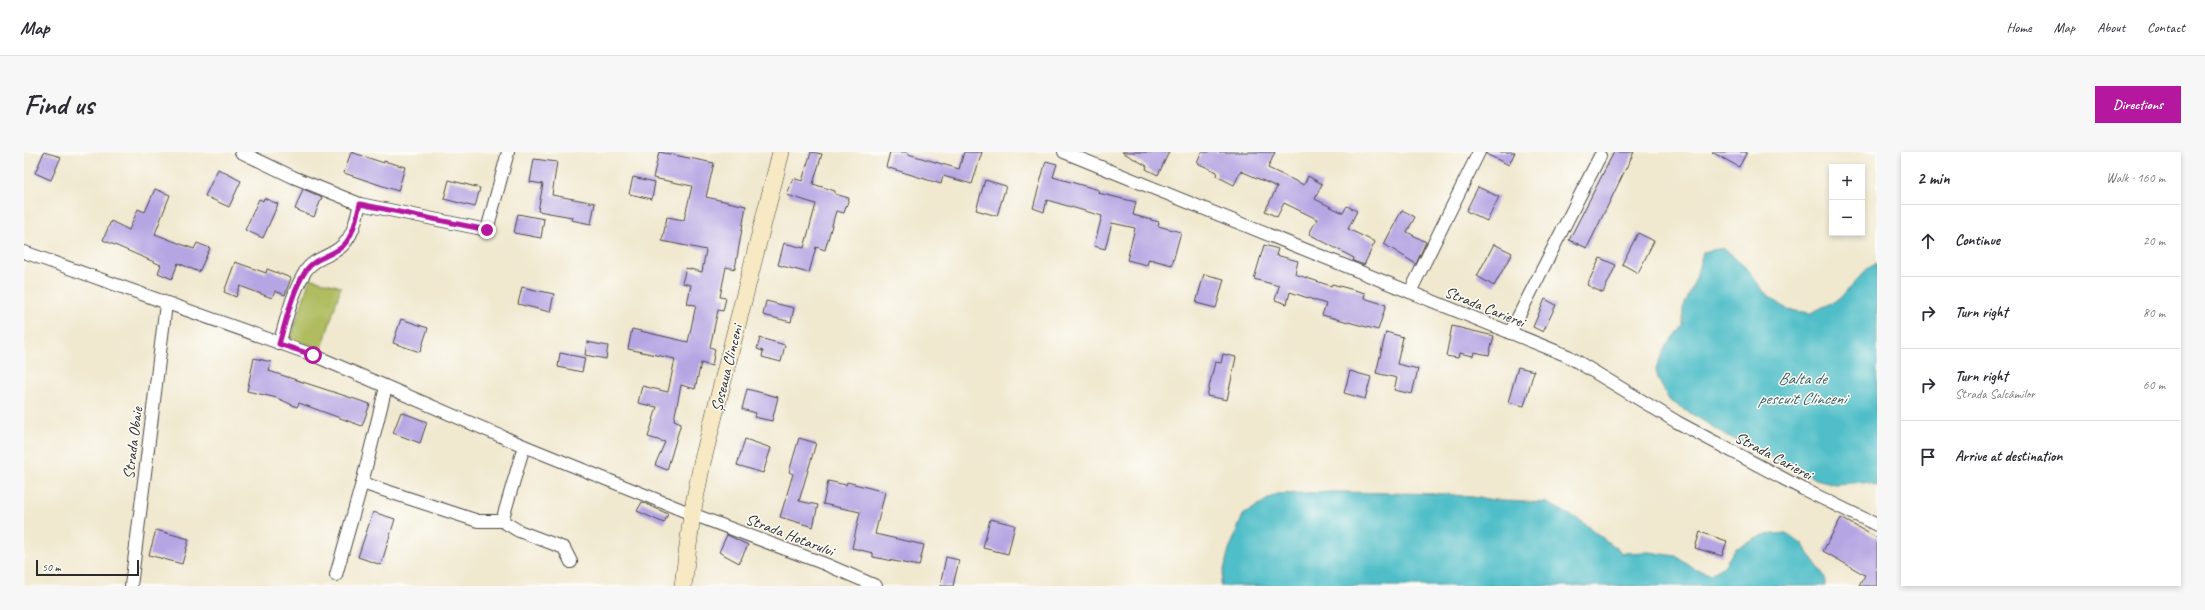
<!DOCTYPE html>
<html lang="en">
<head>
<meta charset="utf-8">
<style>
  :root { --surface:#fff; --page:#f7f7f7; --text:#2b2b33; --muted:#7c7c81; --line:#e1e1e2; --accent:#b5179e }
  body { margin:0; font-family:Caveat,sans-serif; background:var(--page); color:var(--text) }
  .controls { position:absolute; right:12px; top:12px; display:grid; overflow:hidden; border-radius:0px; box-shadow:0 2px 6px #0003 }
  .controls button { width:36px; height:36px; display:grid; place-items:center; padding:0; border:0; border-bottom:1px solid var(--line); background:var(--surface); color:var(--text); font:20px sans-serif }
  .scale { position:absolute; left:12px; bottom:10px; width:103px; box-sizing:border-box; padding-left:4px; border:2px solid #2b2b2b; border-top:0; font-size:11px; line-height:14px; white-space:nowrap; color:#2b2b2b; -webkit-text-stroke:3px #fdfcf7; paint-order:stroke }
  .stop { position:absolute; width:12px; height:12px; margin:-9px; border:3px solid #b5179e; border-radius:50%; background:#fff }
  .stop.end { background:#b5179e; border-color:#fff; box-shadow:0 1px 4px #0008 }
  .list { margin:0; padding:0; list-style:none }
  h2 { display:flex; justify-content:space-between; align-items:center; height:52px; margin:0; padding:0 16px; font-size:17px }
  h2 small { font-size:13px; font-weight:400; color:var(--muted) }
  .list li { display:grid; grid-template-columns:26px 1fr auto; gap:12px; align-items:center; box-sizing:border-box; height:72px; padding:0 16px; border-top:1px solid var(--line) }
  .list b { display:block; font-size:15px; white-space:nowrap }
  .list p { margin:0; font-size:13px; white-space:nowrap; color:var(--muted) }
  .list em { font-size:13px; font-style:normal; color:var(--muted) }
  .icon { flex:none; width:22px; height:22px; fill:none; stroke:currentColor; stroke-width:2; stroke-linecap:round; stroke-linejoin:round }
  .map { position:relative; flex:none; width:1853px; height:434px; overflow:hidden; border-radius:0px }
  header { display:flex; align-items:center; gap:24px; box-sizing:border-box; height:56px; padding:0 20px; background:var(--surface); border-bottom:1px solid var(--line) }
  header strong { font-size:19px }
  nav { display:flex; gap:22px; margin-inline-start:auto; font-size:14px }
  .intro { display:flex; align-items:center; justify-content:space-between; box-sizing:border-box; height:96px; padding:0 24px }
  h1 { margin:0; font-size:28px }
  .button { padding:10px 18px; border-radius:0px; background:var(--accent); color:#fff; font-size:14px; font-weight:700 }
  main { display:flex; gap:24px; padding:0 24px }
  aside { flex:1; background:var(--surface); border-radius:0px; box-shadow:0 2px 6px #0003 }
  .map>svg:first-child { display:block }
  .green { fill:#afbc5e; stroke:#6d7444 }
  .water { fill:#50bec8; stroke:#3e747a }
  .building { fill:#b6a5e3 }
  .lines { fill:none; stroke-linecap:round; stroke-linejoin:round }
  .street-casing { stroke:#494744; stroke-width:14 }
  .secondary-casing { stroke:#494744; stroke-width:18 }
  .street { stroke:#fff; stroke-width:12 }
  .secondary { stroke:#f6e9c3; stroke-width:17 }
  .route { stroke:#b5179e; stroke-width:5 }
  .labels { text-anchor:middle; stroke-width:3; stroke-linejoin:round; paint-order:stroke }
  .street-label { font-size:16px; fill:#2b2b2b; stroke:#fdfcf7 }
  .water-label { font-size:17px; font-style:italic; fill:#385e62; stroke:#fdfcf7 }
</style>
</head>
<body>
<header>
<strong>Map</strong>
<nav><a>Home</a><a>Map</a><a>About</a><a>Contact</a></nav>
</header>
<div class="intro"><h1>Find us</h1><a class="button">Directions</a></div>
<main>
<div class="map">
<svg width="1853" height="434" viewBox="0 0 1853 434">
  <rect width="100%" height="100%" fill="#fdfcf7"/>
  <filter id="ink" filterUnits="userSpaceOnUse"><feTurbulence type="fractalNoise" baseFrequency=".025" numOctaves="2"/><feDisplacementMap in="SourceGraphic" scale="8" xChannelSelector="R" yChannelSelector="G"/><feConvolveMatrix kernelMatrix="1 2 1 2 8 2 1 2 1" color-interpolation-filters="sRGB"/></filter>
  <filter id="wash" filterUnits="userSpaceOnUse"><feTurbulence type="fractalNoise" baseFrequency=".012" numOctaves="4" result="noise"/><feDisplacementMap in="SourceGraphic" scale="16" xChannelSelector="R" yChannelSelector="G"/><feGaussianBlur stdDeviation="0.9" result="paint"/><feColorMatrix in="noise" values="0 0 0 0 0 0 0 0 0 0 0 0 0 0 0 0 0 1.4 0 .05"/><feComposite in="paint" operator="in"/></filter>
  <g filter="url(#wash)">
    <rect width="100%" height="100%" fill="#f0e8cf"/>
    <path class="green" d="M286 126 317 135 298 197 267 187Z"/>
    <g class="water">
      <path d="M1700 96 1723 117 1740 140 1764 158 1787 161 1815 147 1843 117 1853 111V334L1842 330 1811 332 1792 327 1702 283 1645 248 1634 227 1632 217 1642 195 1659 174V156L1671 129 1679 100Z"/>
      <path d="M1312 340 1423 342 1481 349 1523 351 1557 369 1598 401 1625 400 1652 404 1670 417 1686 422 1700 414 1711 397 1740 383 1762 381 1779 393 1801 425V434H1196L1204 401 1219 363 1252 342Z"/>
    </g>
    <g id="blocks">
      <g class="building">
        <path d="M20 0 37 5 27 28 11 21Z"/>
        <path d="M327 0 360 11V9L381 15 374 39 320 21Z"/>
        <path d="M635 0 690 11 682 45 722 54 711 117 702 115 696 145 702 146 699 159 694 158 686 195 691 197 688 214 677 211 671 237 657 233 650 268 657 271 643 318 631 313 641 290 624 285 633 255 614 251 618 234 644 240 651 207 604 197 608 177 664 190 672 153 663 152 667 133 658 131 662 116 678 120 682 98 638 89 643 65 660 68 668 34 629 26Z"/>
        <path d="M787 0 798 2 789 32 811 39V42L825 46 820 61 812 59 801 98 792 95 785 121 754 113 760 91 780 96 792 52 763 43 769 26 778 29Z"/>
        <path d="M866 0H884V2L935 17 940 0H958L948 32 919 24 917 32 862 15Z"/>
        <path d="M1098 0H1145L1134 23 1122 17 1123 14Z"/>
        <path d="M1178 0H1251L1244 16 1280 33 1284 24 1298 32 1291 47 1319 61 1323 54 1333 59 1324 77 1351 90 1340 113 1329 109 1330 106 1285 82 1293 67 1260 51 1253 65 1241 59 1253 35 1217 19 1210 33 1192 24 1193 20 1173 11Z"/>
        <path d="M1462 0H1491L1485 13 1462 2Z"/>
        <path d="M1590 0H1610L1563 96 1545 88Z"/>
        <path d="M1688 0H1723L1715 15Z"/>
        <path d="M510 7 533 10 528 43 571 51 567 72 547 68 548 65 514 59 519 32 506 30Z"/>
        <path d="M1022 9 1033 12 1029 25 1075 38 1074 41 1112 50 1109 63 1135 70 1134 74 1157 80 1148 113 1125 107 1123 113 1103 108 1111 76 1088 71 1081 97 1070 94 1078 64 1023 48 1020 60 1009 56Z"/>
        <path d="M194 17 217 29 205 55 181 44Z"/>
        <path d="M609 25 631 30 628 47 605 42Z"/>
        <path d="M425 28 456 36 451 55 420 47Z"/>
        <path d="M961 28 982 34 973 64 952 58Z"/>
        <path d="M1454 35 1475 45 1463 69 1442 59Z"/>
        <path d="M131 37 146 43 131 82 170 97 173 91 186 96 175 120 154 111 148 127 134 121 137 113 79 88 87 69 105 78 114 57 121 60Z"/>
        <path d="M279 37 298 45 290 65 271 57Z"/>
        <path d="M240 46 254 52 239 86 221 78 235 47 239 49Z"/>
        <path d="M1378 58 1391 65 1383 80 1402 90 1392 112 1360 92Z"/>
        <path d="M494 62 520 67 517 86 490 81Z"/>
        <path d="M1614 81 1630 89 1614 121 1598 112Z"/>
        <path d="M1470 92 1488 101 1470 134 1453 124Z"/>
        <path d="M1240 93 1254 97 1252 103 1274 109 1271 122 1307 134 1308 132 1341 141 1340 146 1362 153 1354 178 1298 163 1302 152 1266 140 1263 152 1251 148 1255 134 1230 127Z"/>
        <path d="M1576 106 1592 113 1579 141 1563 133Z"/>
        <path d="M211 110 242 121 243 117 267 126 261 143 251 139 248 146 216 134 212 145 200 140Z"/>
        <path d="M1180 122 1200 127 1192 156 1172 151Z"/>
        <path d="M498 135 530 142 526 160 494 152Z"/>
        <path d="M1521 147 1532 153 1519 180 1509 175Z"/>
        <path d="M742 149 770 156 767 170 739 163Z"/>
        <path d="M377 167 404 176 396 200 369 191Z"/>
        <path d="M1428 174 1470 184 1465 203 1450 200 1449 204 1435 201 1434 206 1422 204Z"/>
        <path d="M1362 180 1379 185 1373 212 1394 217 1388 242 1370 238 1373 226 1352 221Z"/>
        <path d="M736 186 761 193 757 210 738 205 739 199 733 197Z"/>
        <path d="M563 190 584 194 582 207 561 203Z"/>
        <path d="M536 201 561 206 558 220 534 215Z"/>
        <path d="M1199 202 1212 205 1203 248 1183 244 1191 210 1197 211Z"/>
        <path d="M230 206 247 210 245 219 346 252 338 274 275 251 273 255 253 246 223 239Z"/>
        <path d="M1494 215 1510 219 1500 254 1484 250Z"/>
        <path d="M1326 219 1347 225 1341 247 1320 241Z"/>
        <path d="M723 237 754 245 748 269 730 265 732 261 718 257Z"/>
        <path d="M377 260 403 270 396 291 369 281Z"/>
        <path d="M775 286 792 291 775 349 794 353 789 375 756 365 769 322 765 320Z"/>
        <path d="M721 287 747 296 739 321 713 313Z"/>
        <path d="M804 329 822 333 823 330 861 340 851 382 900 393 895 414 849 405V401L828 396 836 360 799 352Z"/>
        <path d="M618 350 644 362 640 371 613 359Z"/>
        <path d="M349 360 371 367 357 413 334 405Z"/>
        <path d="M1817 366 1853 386V434H1835L1841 423 1799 399Z"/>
        <path d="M966 367 991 373 984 402 959 396Z"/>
        <path d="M132 378 165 387 158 412 125 403Z"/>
        <path d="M1676 380 1703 389 1698 404 1671 396Z"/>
        <path d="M703 383 724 393 715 411 695 400Z"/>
        <path d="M922 405 935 408 929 434H916Z"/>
      </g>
    </g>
  </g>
  <g filter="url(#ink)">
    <use href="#blocks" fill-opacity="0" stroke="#494744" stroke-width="1"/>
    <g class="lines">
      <g class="street-casing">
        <g id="street">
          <path d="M217 0 269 25 336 52 463 78 484 0"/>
          <path d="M1040 0 1544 204 1653 270 1779 337 1853 373"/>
          <path d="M0 100 289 203 500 294 668 362 801 412 852 434"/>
          <path d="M1386 140 1455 0"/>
          <path d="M1486 181 1576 4"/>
          <path d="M255 192C262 169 268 141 281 120 289 106 308 104 318 94 330 83 332 66 336 52"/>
          <path d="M338 331 454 369H478L495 379 540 396 547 410"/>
          <path d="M478 369 500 294"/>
          <path d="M312 423 338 331 362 235"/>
          <path d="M107 434 142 152"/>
        </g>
      </g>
      <g class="secondary-casing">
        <path id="secondary" d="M659 434 668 362 678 311 757 0"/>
      </g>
      <use href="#street" class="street"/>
      <use href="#secondary" class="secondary"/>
    </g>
  </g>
  <g class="lines" filter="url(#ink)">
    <path class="route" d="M289 203 255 192C262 169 268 140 281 120 289 106 308 104 319 94 330 83 332 66 336 52L463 78"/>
  </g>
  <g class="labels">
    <g class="street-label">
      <text transform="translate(1461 154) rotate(22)" y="6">Strada Carierei</text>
      <text transform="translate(702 216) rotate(-76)" y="6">Șoseaua Clinceni</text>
      <text transform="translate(108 291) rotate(-83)" y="6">Strada Obaie</text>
      <text transform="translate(1750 303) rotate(28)" y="6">Strada Carierei</text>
      <text transform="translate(766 382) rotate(21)" y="6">Strada Hotarului</text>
    </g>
    <g class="water-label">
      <text x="1778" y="232">Balta de<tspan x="1778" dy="20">pescuit Clinceni</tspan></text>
    </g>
  </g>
</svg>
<div class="controls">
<button>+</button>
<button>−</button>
</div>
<div class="scale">50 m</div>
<div class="stop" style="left:289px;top:203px"></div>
<div class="stop end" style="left:463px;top:78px"></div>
</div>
<aside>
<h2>2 min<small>Walk · 160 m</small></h2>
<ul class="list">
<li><svg class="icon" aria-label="ahead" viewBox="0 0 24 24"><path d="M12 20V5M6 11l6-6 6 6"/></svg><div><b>Continue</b></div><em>20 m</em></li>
<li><svg class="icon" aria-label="right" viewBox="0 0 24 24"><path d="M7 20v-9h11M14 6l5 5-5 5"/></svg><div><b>Turn right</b></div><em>80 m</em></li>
<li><svg class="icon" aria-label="right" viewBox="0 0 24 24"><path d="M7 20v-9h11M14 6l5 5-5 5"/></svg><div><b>Turn right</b><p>Strada Salcâmilor</p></div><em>60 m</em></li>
<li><svg class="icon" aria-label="arrive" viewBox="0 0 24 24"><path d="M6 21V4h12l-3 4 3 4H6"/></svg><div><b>Arrive at destination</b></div></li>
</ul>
</aside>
</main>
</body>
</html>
